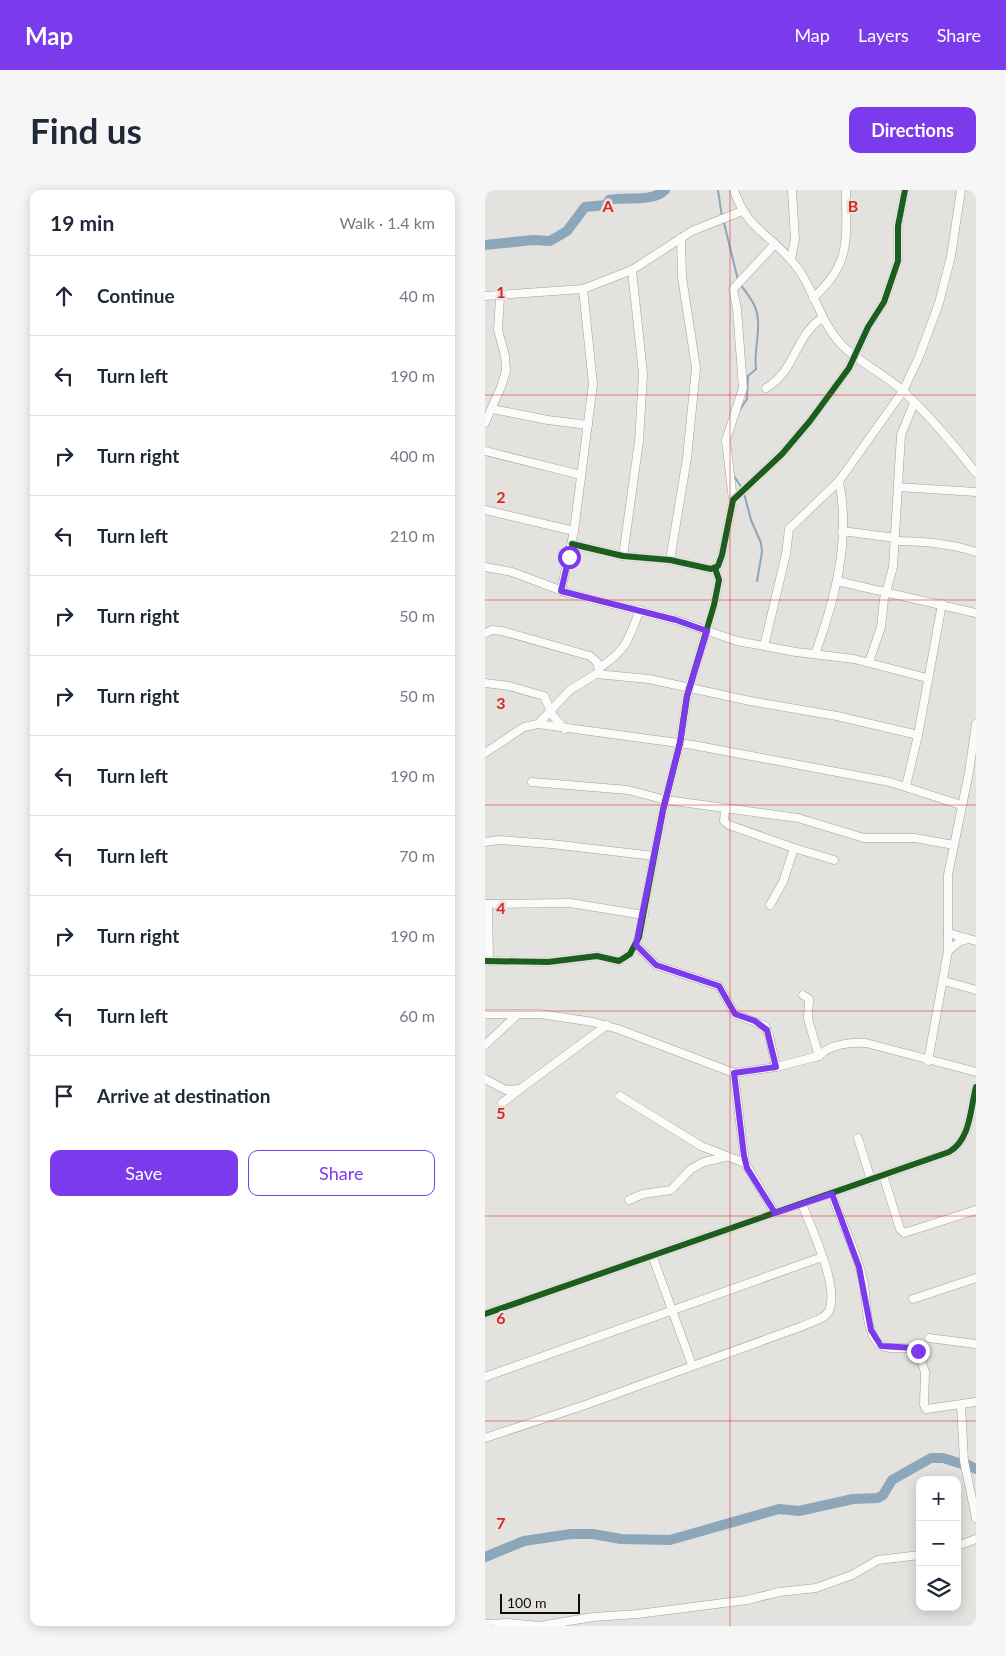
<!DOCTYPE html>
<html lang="en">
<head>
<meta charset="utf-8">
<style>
  :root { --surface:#fff; --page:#f6f6f7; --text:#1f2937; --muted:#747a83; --line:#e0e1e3; --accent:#7c3aed }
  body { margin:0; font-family:Lato,sans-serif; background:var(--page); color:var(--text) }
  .controls { position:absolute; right:15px; bottom:15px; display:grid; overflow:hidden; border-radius:10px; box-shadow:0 2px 12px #0003 }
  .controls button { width:45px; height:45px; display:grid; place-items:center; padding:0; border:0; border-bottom:1px solid var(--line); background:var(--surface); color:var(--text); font:25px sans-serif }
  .scale { position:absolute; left:15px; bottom:12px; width:80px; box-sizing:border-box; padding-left:5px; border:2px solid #0e0d0b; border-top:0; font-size:14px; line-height:18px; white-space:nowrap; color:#0e0d0b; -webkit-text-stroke:4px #e5e3dc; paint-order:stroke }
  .stop { position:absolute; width:15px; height:15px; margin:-11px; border:4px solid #7c3aed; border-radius:50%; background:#fff }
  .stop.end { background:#7c3aed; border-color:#fff; box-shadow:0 1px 5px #0008 }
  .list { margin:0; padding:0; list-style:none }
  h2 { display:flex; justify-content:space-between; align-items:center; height:65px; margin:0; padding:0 20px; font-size:21px }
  h2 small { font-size:16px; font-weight:400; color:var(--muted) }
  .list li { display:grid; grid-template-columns:32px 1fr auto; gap:15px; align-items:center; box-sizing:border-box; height:80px; padding:0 20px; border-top:1px solid var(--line) }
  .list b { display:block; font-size:19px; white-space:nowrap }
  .list em { font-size:16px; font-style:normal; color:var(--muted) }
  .actions { display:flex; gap:10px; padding:15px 20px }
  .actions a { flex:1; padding:11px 0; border:1px solid var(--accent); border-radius:10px; text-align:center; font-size:18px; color:var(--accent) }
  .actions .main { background:var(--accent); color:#fff }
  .icon { flex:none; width:28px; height:28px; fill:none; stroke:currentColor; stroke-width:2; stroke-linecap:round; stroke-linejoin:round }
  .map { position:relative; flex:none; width:491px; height:1436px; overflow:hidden; border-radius:10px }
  header { display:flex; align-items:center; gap:30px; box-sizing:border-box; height:70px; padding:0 25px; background:var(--accent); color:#fff }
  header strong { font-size:24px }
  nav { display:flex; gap:28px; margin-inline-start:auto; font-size:18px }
  .intro { display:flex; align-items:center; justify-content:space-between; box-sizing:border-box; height:120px; padding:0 30px }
  h1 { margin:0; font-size:35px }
  .button { padding:12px 22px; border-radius:10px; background:var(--accent); color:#fff; font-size:18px; font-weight:700 }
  main { display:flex; gap:30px; padding:0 30px }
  aside { flex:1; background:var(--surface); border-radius:10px; box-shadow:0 2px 12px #0003 }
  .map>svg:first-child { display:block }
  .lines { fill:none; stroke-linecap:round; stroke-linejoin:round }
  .stream { stroke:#8ca6ba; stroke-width:2 }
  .river { stroke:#8ca6ba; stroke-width:10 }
  .minor-casing { stroke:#a2a19e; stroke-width:9 }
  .minor { stroke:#fbfbfa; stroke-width:8 }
  .cycleway-casing { stroke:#e5e3dc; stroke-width:9 }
  .cycleway { stroke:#1b5e20; stroke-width:6 }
  .route { stroke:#7c3aed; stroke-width:6 }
  .grid { fill:none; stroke:#d62828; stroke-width:1; stroke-opacity:0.55 }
  .grid-label { font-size:16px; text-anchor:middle; font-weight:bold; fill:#d62828; stroke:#e5e3dc; stroke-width:5; stroke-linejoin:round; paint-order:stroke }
</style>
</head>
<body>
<header>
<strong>Map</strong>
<nav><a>Map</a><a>Layers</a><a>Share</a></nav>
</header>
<div class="intro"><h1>Find us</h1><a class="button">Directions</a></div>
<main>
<aside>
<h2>19 min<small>Walk · 1.4 km</small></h2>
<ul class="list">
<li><svg class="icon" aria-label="ahead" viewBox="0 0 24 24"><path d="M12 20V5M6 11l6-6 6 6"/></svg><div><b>Continue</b></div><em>40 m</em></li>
<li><svg class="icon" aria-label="left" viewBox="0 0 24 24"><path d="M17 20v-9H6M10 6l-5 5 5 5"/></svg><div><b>Turn left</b></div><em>190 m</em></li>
<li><svg class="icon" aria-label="right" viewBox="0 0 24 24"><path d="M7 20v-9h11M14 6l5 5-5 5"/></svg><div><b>Turn right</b></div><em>400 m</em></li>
<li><svg class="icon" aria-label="left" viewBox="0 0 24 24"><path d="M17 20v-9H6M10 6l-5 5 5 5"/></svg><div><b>Turn left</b></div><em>210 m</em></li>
<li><svg class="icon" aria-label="right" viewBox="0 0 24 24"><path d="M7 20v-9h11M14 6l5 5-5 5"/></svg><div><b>Turn right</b></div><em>50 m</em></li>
<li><svg class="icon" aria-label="right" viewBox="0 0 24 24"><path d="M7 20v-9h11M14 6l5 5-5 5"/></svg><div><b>Turn right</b></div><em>50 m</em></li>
<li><svg class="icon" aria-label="left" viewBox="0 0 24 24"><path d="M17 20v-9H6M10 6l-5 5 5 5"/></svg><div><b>Turn left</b></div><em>190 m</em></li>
<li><svg class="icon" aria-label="left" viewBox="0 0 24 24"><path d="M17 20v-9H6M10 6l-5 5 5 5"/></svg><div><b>Turn left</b></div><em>70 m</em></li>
<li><svg class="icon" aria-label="right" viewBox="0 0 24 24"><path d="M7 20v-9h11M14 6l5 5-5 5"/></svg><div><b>Turn right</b></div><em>190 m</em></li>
<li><svg class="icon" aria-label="left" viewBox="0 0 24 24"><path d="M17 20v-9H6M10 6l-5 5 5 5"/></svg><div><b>Turn left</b></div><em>60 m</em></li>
<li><svg class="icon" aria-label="arrive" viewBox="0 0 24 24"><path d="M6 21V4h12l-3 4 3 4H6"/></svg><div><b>Arrive at destination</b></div></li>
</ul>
<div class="actions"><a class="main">Save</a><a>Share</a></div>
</aside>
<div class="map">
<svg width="491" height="1436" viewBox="0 0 491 1436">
  <rect width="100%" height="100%" fill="#e3e2de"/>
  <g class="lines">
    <g class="stream">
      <path d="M233 0 237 27"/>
      <path d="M239 33 253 90"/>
      <path d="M254 221 262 209 263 186 271 179C268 160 278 136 270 117 267 109 260 101 255 94"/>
      <path d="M249 286 257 298"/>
      <path d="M259 303 266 330 276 353 277 362 272 391"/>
    </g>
    <g class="river">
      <path d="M0 55 48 50 65 51 82 41 100 17 121 15 124 10C142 6 166 13 180 0"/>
      <path d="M483 1275 491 1279"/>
      <path d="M0 1367 39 1351 86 1344H108L136 1349 185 1350 294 1319 314 1321 368 1309 393 1308 398 1305 407 1290 446 1268H458L477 1274"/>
    </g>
    <g class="minor-casing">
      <g id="minor">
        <path d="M249 0C261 37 281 42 305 69 328 93 332 127 355 153 372 172 399 183 418 201 444 225 469 255 491 283"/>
        <path d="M306 69 310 49 307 0"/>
        <path d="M0 106 98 99 147 80 207 41 257 21"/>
        <path d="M328 108C367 73 361 49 361 0"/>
        <path d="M281 198C310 182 310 146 337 128"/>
        <path d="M7 219 63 230 103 235"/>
        <path d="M0 233 16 197 21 181 20 166 13 140 15 107"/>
        <path d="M0 261 96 285"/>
        <path d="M413 297 491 302"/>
        <path d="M248 310 241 250 258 198 252 119 248 99 290 54"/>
        <path d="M0 320 89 341"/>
        <path d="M357 341 410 348"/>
        <path d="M410 351C438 351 464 353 491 362"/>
        <path d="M87 354 138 366 185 370 226 379 233 376 237 365 248 310 297 264 325 231 364 178 383 137 399 112 413 71V36L420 0"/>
        <path d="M138 366 154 251 158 184 147 80"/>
        <path d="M185 370 202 268 211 178 197 87 196 48"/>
        <path d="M0 377 27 382 83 403 191 430 252 451 311 462 369 469 442 488"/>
        <path d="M352 391 491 423"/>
        <path d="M76 401 89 341 108 194 98 99"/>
        <path d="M0 443 7 440 17 441 105 466 112 472 115 484"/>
        <path d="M279 456 301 364 304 339 354 291 418 201 434 167 454 113 466 66 476 0"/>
        <path d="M330 464C350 410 366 349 354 291"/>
        <path d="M384 472 396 437 399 409 408 377 416 245 429 213"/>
        <path d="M114 478C142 460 143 450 155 420"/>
        <path d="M0 493 24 496 59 506 68 526 80 539"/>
        <path d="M53 534 208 555 405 592 476 615"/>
        <path d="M0 563 39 537 53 534 85 500 111 484 164 489 265 511 352 526 433 545"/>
        <path d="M47 592 143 600 181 610 313 628 379 648H430L469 655"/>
        <path d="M421 596 433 545 457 414"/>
        <path d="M240 619 239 631 244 635 309 658 349 670"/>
        <path d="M0 652 14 650 66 654 169 666"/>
        <path d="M0 714 85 713 159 725"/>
        <path d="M3 714 4 771"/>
        <path d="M285 715 298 692 309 658"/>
        <path d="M463 743 491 751"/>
        <path d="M151 755 171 775 234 796 250 824 280 836 284 845 291 877"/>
        <path d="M463 761 475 751 483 749"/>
        <path d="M0 771 63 772 112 766 134 771 145 764 154 747 178 620 195 553 202 506 229 415 234 390 230 378"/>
        <path d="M459 791 491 800"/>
        <path d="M318 805 324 809 323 829 334 866"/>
        <path d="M0 824H55L108 832 133 839 249 883 291 877 334 866C345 854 366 852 381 853L491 882"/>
        <path d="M0 855 33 824"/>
        <path d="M443 871 463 761V685L484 582 491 534"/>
        <path d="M249 883 260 973 290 1023"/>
        <path d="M0 889 21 900 35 899 122 835"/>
        <path d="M135 906 216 956 260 973"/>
        <path d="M17 913 34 900"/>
        <path d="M373 948 386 990"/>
        <path d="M398 985 415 1039 419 1043 491 1020"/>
        <path d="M347 1004C356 1033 372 1061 378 1090 382 1109 380 1139 393 1153 402 1163 422 1154 433 1161L440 1182 439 1215 441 1219 491 1212"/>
        <path d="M144 1010 158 1004 186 1000 206 979 219 972 240 967"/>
        <path d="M167 1065 207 1175"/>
        <path d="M428 1109 491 1088"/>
        <path d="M0 1124 464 962C486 949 485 919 491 897"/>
        <path d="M444 1148 491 1154"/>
        <path d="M0 1187 337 1067"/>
        <path d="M476 1215 479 1271 491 1328"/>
        <path d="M0 1248 100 1215 318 1136C326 1132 340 1129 344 1121 355 1097 326 1038 317 1014"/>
        <path d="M472 1356 491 1349"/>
        <path d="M0 1434 22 1433 55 1436 108 1427 153 1424 262 1410 294 1402 331 1398 367 1385 393 1370 435 1365"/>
      </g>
    </g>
    <use href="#minor" class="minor"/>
    <g class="cycleway-casing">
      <g id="cycleway">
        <path d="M87 354 138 366 185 370 226 379 233 376 237 365 248 310 297 264 325 231 364 178 383 137 399 112 413 71V36L420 0"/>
        <path d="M0 771 63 772 112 766 134 771 145 764 154 747 178 620 195 553 202 506 229 415 234 390 230 378"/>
        <path d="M0 1124 464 962C486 949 485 919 491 897"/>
      </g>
    </g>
    <use href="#cycleway" class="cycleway"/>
  </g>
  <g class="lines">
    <path class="route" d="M84 367 76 401 191 430 222 441 202 506 195 553 178 620 151 755 171 775 234 796 250 824 270 831 282 840 291 877 249 883 259 966 262 978 290 1023 347 1004 374 1077 386 1140 396 1156 429 1158 433 1161"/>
  </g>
  <path class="grid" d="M245 0V1436M0 205H491M0 410H491M0 615H491M0 821H491M0 1026H491M0 1231H491"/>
  <g class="grid-label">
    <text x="123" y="22">A</text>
    <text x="368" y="22">B</text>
    <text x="16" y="108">1</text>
    <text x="16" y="313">2</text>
    <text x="16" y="519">3</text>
    <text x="16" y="724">4</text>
    <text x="16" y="929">5</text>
    <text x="16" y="1134">6</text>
    <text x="16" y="1339">7</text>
  </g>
</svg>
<div class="controls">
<button>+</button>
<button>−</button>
<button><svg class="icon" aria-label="layers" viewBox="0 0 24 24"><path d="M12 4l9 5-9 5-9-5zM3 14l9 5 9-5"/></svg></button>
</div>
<div class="scale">100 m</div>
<div class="stop" style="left:84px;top:367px"></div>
<div class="stop end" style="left:433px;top:1161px"></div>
</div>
</main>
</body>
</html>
